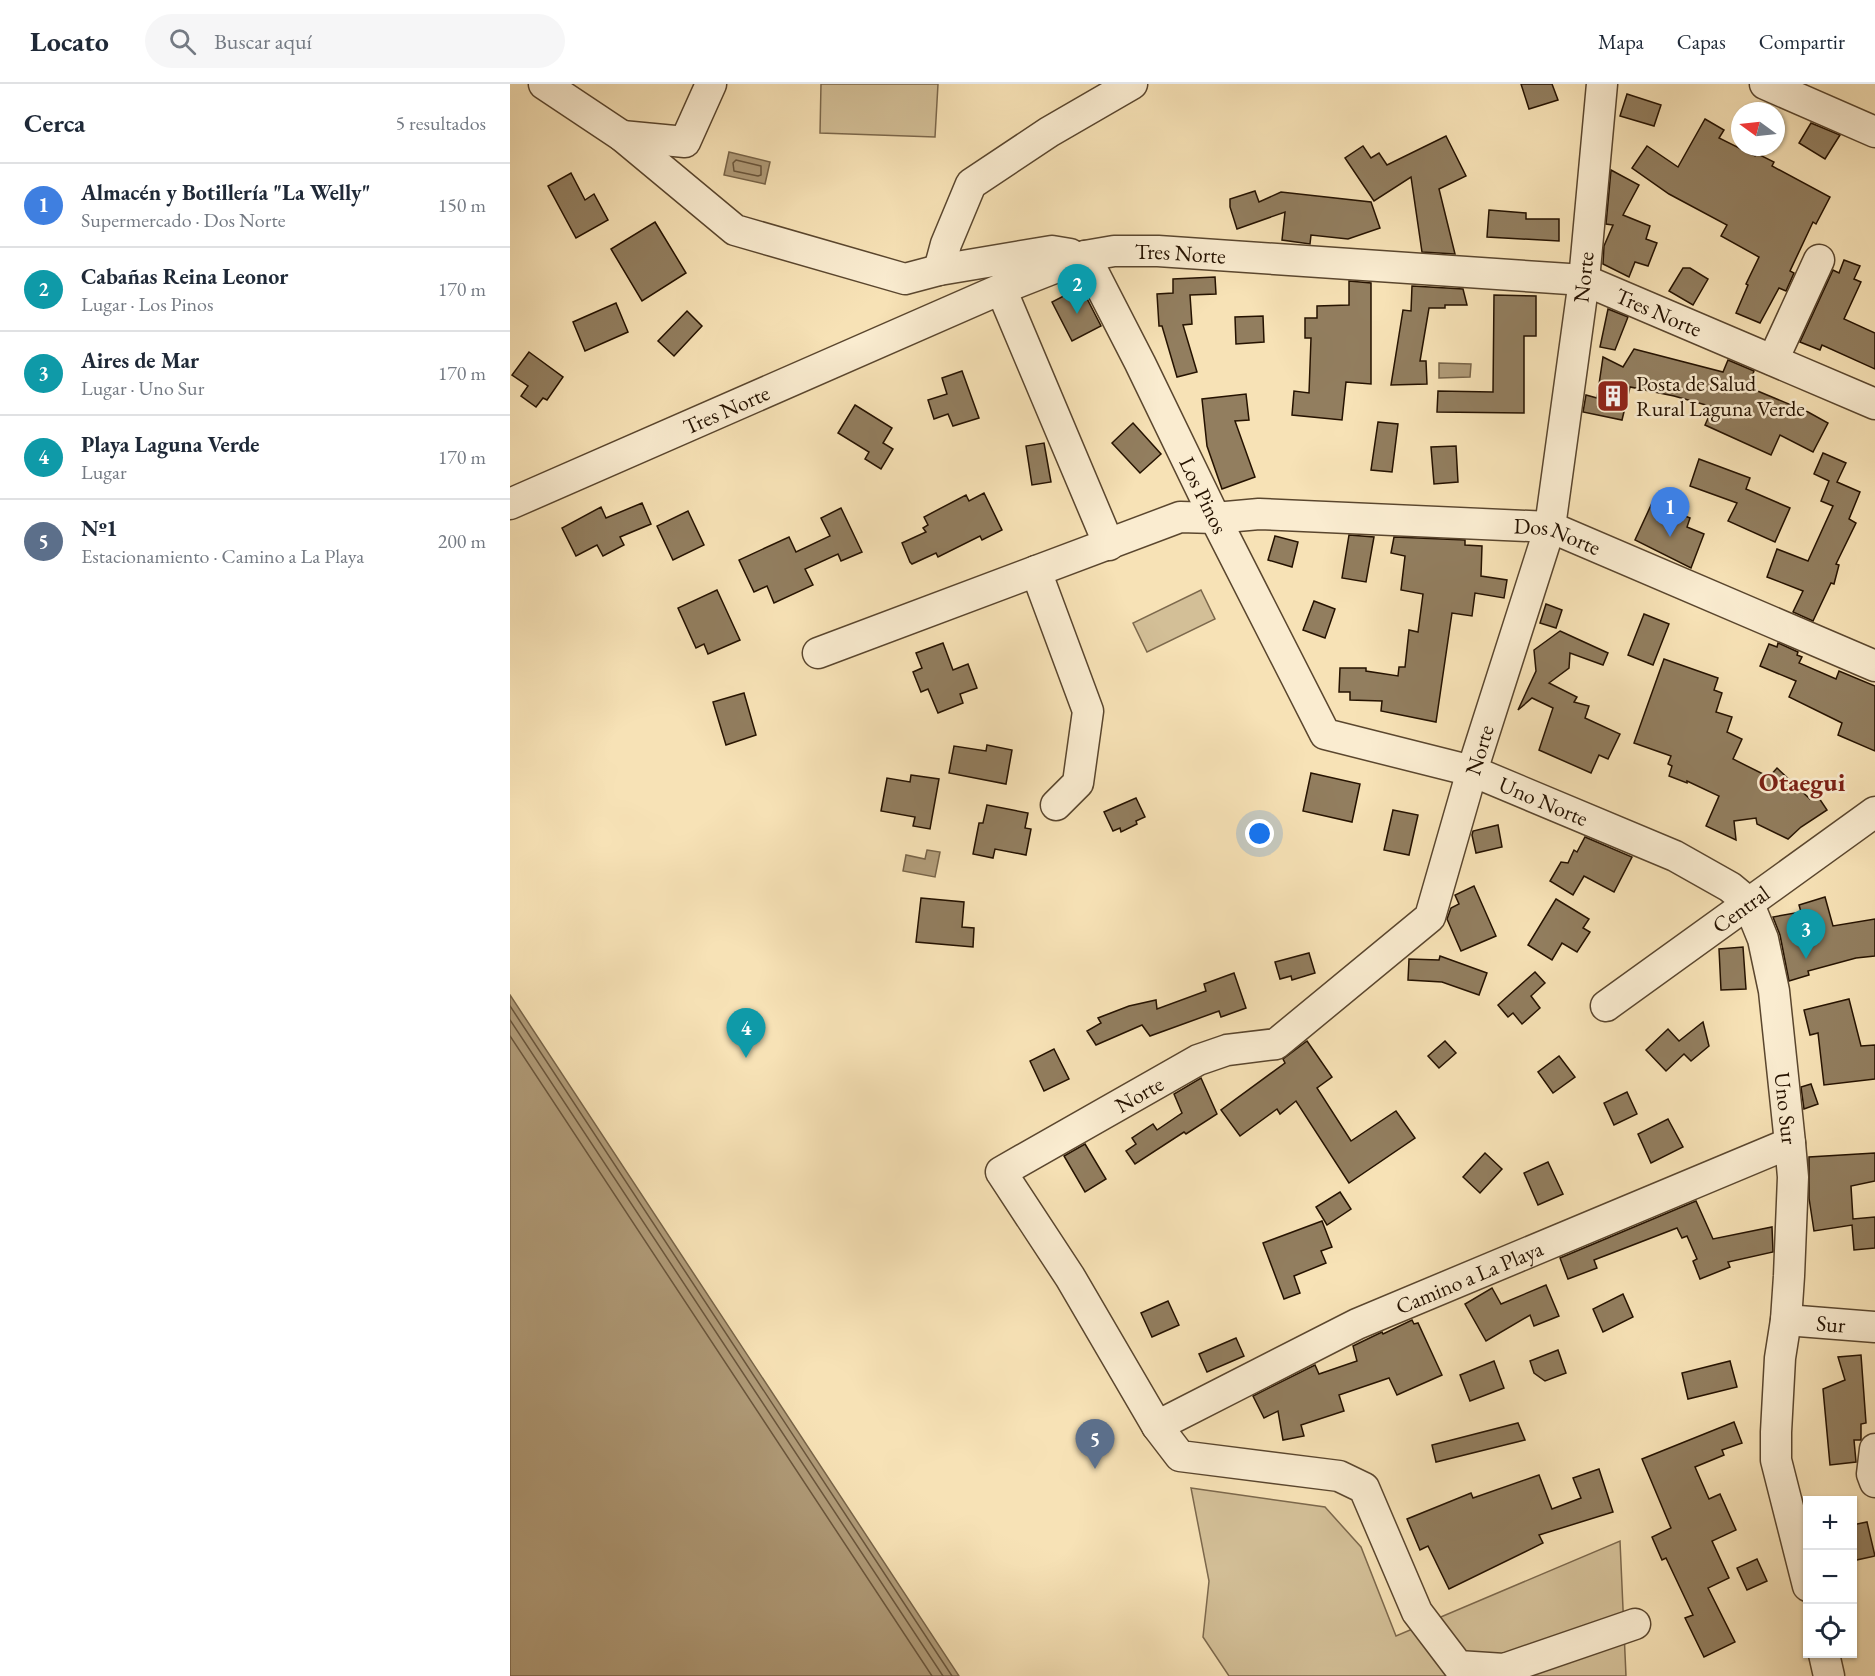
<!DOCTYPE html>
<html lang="es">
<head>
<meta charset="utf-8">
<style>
  :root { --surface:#fff; --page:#f6f6f7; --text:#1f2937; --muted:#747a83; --line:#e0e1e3; --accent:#8f2418 }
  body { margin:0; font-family:"EB Garamond",serif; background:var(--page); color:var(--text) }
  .controls { position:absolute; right:18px; bottom:18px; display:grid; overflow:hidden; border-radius:0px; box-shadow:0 2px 4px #0004 }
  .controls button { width:54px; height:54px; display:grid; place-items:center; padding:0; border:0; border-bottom:2px solid var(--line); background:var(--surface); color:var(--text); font:30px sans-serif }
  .compass { position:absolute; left:1221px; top:18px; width:54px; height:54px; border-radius:50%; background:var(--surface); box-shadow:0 2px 4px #0004; rotate:285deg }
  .you { position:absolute; left:750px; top:750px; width:21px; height:21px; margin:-15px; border:4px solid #fff; border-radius:50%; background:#1a73e8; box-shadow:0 0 0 9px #1a73e833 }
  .badge { display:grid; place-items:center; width:39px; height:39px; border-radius:50%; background:var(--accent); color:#fff; font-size:20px; font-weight:700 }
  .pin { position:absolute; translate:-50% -50px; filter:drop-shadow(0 2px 3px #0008) }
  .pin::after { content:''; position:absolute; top:32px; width:21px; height:18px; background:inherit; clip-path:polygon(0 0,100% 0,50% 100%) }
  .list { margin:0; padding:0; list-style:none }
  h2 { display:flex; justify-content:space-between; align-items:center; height:78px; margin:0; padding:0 24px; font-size:26px }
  h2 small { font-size:20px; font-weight:400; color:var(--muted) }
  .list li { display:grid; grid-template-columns:39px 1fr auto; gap:18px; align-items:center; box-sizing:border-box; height:84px; padding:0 24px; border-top:2px solid var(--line) }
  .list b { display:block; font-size:22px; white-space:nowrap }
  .list p { margin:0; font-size:20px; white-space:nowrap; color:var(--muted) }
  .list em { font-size:20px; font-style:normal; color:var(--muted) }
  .icon { flex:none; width:33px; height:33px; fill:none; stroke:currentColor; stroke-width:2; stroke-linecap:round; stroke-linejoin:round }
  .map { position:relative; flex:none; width:1365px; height:1592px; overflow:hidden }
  header { display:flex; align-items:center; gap:36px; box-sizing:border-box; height:84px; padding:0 30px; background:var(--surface); border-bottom:2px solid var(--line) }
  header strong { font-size:28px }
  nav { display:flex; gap:33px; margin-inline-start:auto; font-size:21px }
  .search { width:420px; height:54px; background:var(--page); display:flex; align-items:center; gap:15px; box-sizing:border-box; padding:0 21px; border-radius:33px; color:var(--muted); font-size:22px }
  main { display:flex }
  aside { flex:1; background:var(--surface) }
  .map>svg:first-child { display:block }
  .green { fill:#d3bf97; stroke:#7c684c; stroke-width:1.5 }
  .water { fill:#b09b78; stroke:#786448; stroke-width:1.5 }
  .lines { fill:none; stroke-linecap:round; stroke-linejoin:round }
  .shore { stroke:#6a563c; stroke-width:1.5 }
  .building { fill:#927e5f; stroke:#251200; stroke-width:1.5 }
  .minor-casing { stroke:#5a462e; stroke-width:33 }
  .minor { stroke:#faecd0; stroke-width:30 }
  .labels { text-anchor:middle; stroke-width:5; stroke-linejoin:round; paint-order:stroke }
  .street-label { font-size:22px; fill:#251200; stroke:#faecd0 }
  .poi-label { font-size:22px; fill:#251200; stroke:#faecd0; text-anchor:start }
  .quarter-label { font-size:26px; font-weight:bold; fill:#7a1f14; stroke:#faecd0 }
</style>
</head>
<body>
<header>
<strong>Locato</strong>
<div class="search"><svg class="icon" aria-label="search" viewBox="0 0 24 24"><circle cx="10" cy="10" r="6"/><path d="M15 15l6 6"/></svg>Buscar aquí</div>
<nav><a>Mapa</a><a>Capas</a><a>Compartir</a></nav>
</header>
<main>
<aside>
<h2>Cerca<small>5 resultados</small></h2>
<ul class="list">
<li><span class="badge" style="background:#3f7fe0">1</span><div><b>Almacén y Botillería &quot;La Welly&quot;</b><p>Supermercado · Dos Norte</p></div><em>150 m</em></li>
<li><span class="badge" style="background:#0f9aa8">2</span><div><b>Cabañas Reina Leonor</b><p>Lugar · Los Pinos</p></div><em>170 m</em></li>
<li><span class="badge" style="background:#0f9aa8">3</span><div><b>Aires de Mar</b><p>Lugar · Uno Sur</p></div><em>170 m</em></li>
<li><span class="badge" style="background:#0f9aa8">4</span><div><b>Playa Laguna Verde</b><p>Lugar</p></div><em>170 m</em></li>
<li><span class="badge" style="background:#5c6f8a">5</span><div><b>Nº1</b><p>Estacionamiento · Camino a La Playa</p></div><em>200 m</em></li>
</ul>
</aside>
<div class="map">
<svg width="1365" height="1592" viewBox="0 0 1365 1592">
  <rect width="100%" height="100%" fill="#f7e2b6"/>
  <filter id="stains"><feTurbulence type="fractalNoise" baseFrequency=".00333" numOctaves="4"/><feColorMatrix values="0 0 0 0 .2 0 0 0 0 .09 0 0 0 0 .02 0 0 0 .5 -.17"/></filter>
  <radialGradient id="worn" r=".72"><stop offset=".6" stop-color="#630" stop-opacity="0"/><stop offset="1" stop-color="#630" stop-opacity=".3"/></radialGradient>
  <g class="green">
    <path d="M311 0H428L425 53 310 49Z"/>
    <path d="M691 506 705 535 637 568 623 539Z"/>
    <path d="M681 1404 815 1423 851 1463 886 1552 1110 1457 1116 1592H719L693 1553 699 1497Z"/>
  </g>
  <g class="water">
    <path d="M219 68 260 78 255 100 214 91Z"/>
    <path d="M929 279 961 280 960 293 929 294Z"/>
    <path d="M417 766 430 768 425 793 393 787 396 771 415 775Z"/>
    <path d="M0 911 449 1592H0Z"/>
  </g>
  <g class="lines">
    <g class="shore">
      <path d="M226 76 251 82V91L248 92 224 87 223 79Z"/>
      <path d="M0 922 442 1592"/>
      <path d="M0 936 433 1592"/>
      <path d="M0 952 422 1592"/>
    </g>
  </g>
  <g class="building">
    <path d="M1011 0H1042L1048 16 1019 25Z"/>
    <path d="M1117 10 1151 21 1144 42 1110 32Z"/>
    <path d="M1195 35 1214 46 1209 54 1245 72 1246 69 1264 78 1262 82 1320 113 1306 140 1303 138 1280 187 1284 189 1276 207 1269 204 1250 239 1226 229 1238 201 1236 200 1249 173 1211 152 1217 141 1159 110 1122 84 1137 62 1168 83Z"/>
    <path d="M1301 39 1330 51 1315 75 1289 59Z"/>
    <path d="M936 52 956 92 929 105 945 170 912 168 901 93 864 117 835 74 853 62 861 74 869 69 877 81Z"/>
    <path d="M1101 86 1129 101 1113 131 1140 142 1136 155 1147 159 1138 182 1125 178 1119 193 1093 180 1094 162 1103 141 1096 140Z"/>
    <path d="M61 89 75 116 84 110 98 136 66 154 38 102Z"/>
    <path d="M745 107 749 118 771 108 861 118 870 144 838 155 801 151 800 160 772 156 775 128 727 145 720 123V115Z"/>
    <path d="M979 126 1016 129V135H1049V157L977 153Z"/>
    <path d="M145 138 176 189 132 217 101 165Z"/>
    <path d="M1334 176 1350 182 1344 195 1351 198 1334 235 1365 249V285L1312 261 1310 266 1290 258 1323 186 1329 189Z"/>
    <path d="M1173 184H1180L1198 195 1183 221 1159 207Z"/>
    <path d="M705 193 706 210 680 211 682 240 673 241 687 288 667 293 652 242H649L647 210 663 209V195Z"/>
    <path d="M839 197 861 199V300L836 298 832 336 782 331 784 307 799 309 801 254H795V234H807V222L839 221Z"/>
    <path d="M902 202 953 205 957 221H935V224H919L910 277H916L917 300 881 301 893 226 901 227Z"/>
    <path d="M571 203 591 242 562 257 542 218Z"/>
    <path d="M984 211 1026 212V252H1014V329L927 328 928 307 983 308Z"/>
    <path d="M106 219 118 248 75 267 63 238Z"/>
    <path d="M1098 225 1118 233 1105 266 1090 263Z"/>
    <path d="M177 227 192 242 164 272 148 257Z"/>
    <path d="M753 232 754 258 726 260 725 233Z"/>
    <path d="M1124 265 1213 288 1218 276 1244 287 1238 303 1298 328 1318 339 1303 368 1270 351 1261 371 1195 341 1203 323 1164 312 1120 303 1112 336 1073 328 1076 311 1087 314 1093 273 1113 283Z"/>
    <path d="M19 268 53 293 37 316 33 314 26 323 11 312 18 302 2 291Z"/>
    <path d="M452 287 469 334 443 342 438 330 424 335 418 316 437 310 432 294Z"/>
    <path d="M736 310 739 336 725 337 745 393 712 405 697 362 692 315Z"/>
    <path d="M345 321 382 344 373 359 383 365 371 385 355 375 359 368 328 349Z"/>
    <path d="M868 338 888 340 882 388 861 386Z"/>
    <path d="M623 339 651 370 630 389 602 359Z"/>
    <path d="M534 359 541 398 522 401 516 362Z"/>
    <path d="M946 362 948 398 924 400 921 363Z"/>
    <path d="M1313 369 1336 379 1327 398 1350 408 1339 435 1346 439 1326 480 1329 481 1324 500 1321 499 1303 537 1283 528 1293 507 1257 493 1267 465 1298 477 1323 422 1311 417 1319 397 1304 390Z"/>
    <path d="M1189 375 1240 394 1236 405 1280 424 1265 458 1218 437 1227 419 1180 402Z"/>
    <path d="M474 409 492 446 472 456 470 452 428 473 426 469 402 480 400 478 392 459 416 448 413 444 418 441 414 433 456 411 459 417Z"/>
    <path d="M132 419 141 440 110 453 114 461 93 472 87 461 66 472 52 444 91 423 96 434Z"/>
    <path d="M1142 419 1180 434 1177 443 1194 450 1181 484 1125 456Z"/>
    <path d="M331 424 352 468 331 477 328 470 295 485 303 501 264 519 257 502 244 508 229 476 279 453 286 468 320 452 311 434Z"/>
    <path d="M178 427 194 461 163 476 147 442Z"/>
    <path d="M839 451 864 453 856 498 832 494Z"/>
    <path d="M765 452 788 458 782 483 758 476Z"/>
    <path d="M884 453 955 456V461L972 462 971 492 997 496 994 514 965 509 962 532 942 529 926 638 871 627 872 617 840 616V608H829L830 584H856V587L888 592 889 583H895L899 546 908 548 913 510 891 506 895 472 881 469Z"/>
    <path d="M207 506 230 556 198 570 194 560 186 564 168 524Z"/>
    <path d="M804 517 825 525 815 554 793 546Z"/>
    <path d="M1036 520 1052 526 1046 544 1030 539Z"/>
    <path d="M1134 530 1159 540 1143 581 1118 571Z"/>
    <path d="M1050 547 1098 569 1093 581 1060 569 1059 584 1039 599 1067 613 1064 618 1079 622 1075 634 1110 650 1098 675 1089 671 1081 689 1029 666 1043 624 1022 614 1008 626 1026 587 1024 566Z"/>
    <path d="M433 559 443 586 458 580 467 604 450 610 453 619 428 629 418 605 411 608 403 588 412 584 406 569Z"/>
    <path d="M1268 559 1288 568 1287 571 1292 573 1289 579 1326 595 1329 587 1365 602V667L1328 651 1332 639 1279 613 1286 597 1250 582 1259 560 1267 563Z"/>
    <path d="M1154 575 1208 594 1204 606 1212 609 1206 628 1222 633 1217 648 1232 655 1223 675 1259 693 1267 684 1300 715 1307 711 1317 726 1291 743 1278 755 1247 740 1246 734 1224 737 1226 756 1196 742 1209 712 1177 697V699L1159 692 1162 682 1158 680 1161 672 1124 659Z"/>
    <path d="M234 609 246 651 216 661 203 618Z"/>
    <path d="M477 661 502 666 496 700 439 689 444 662 476 667Z"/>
    <path d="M801 689 850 700 842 738 793 727Z"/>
    <path d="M401 691 429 695 420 745 403 742 405 733 371 727 377 694 400 698Z"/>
    <path d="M626 714 635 733 626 737 627 740 611 748 610 744 603 747 594 728Z"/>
    <path d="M477 721 518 729 515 744 521 745 516 771 485 765 483 774 463 770 469 739H473Z"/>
    <path d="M883 726 908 731 899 771 874 766Z"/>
    <path d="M988 741 992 763 966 769 962 751 963 747Z"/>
    <path d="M1075 753 1122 773 1104 808 1074 792 1063 811 1040 797 1051 778 1058 779 1064 766 1067 768Z"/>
    <path d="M964 802 986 852 951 867 937 835 941 824 949 820 945 811Z"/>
    <path d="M1315 813 1323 842 1365 835V872L1346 874 1298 887 1299 891 1279 897 1270 851 1263 833 1291 828 1289 821Z"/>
    <path d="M411 814 454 818 452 843 464 844 463 863 406 858Z"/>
    <path d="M1046 815 1079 835 1073 844 1080 848 1067 868 1052 859 1042 876 1018 861Z"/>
    <path d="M1233 863 1236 905 1211 906 1209 865Z"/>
    <path d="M799 869 805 889 782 896 781 892 770 895 765 878Z"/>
    <path d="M930 872 977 889 969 911 932 898 898 896 899 875 929 876Z"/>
    <path d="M1025 888 1035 899 1021 912 1030 924 1012 940 1003 929 998 933 988 921Z"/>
    <path d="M724 889 736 924 711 933 709 927 640 952 632 941 586 961 577 947 591 939 588 934 619 922 646 916 647 925 696 907 694 900Z"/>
    <path d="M1339 915 1351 962 1365 961V995L1314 1001 1308 949 1300 951 1294 926Z"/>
    <path d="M1193 938 1199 962 1181 977 1174 970 1156 987 1136 966 1158 945 1169 957Z"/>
    <path d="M797 957 822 993 807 1004 841 1057 886 1027 905 1054 839 1099 786 1017 770 1030 767 1025 730 1052 711 1026 775 979 773 975Z"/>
    <path d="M935 957 946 969 929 984 918 972Z"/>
    <path d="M544 965 559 995 534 1007 520 977Z"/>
    <path d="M1049 972 1065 993 1043 1009 1028 988Z"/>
    <path d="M691 994 707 1030 676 1050 674 1048 625 1080 616 1067 626 1060 622 1054 643 1040 647 1046 672 1029 664 1010Z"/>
    <path d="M1301 1000 1308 1020 1294 1025 1291 1003Z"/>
    <path d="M1117 1008 1127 1030 1104 1041 1094 1019Z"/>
    <path d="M1158 1035 1173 1063 1141 1079 1128 1050Z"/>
    <path d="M575 1060 596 1095 575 1108 554 1072Z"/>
    <path d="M975 1069 992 1085 970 1109 953 1093Z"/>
    <path d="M1365 1069V1097L1341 1102 1343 1135 1365 1133V1164L1344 1166 1342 1141 1304 1147 1299 1114V1073Z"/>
    <path d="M1038 1078 1053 1110 1028 1121 1014 1089Z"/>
    <path d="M830 1108 841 1125 817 1141 806 1123Z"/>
    <path d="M1186 1117 1203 1155 1262 1143 1263 1168 1218 1178 1220 1183 1190 1195 1183 1177 1187 1175 1177 1152 1172 1154 1167 1144 1084 1176 1087 1184 1058 1195 1050 1174Z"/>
    <path d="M812 1137 822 1163 811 1167 816 1179 784 1192 790 1209 774 1215 753 1159Z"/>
    <path d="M1036 1201 1049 1232 1024 1242 1020 1231 976 1257 955 1220 982 1204 991 1220Z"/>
    <path d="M1113 1210 1123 1233 1093 1248 1083 1225Z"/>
    <path d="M658 1217 669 1241 642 1253 631 1229Z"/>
    <path d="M902 1236 904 1240 908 1239 932 1291 887 1311 879 1294 829 1311 834 1327 791 1341 794 1352 773 1356 768 1327 754 1334 743 1312 805 1281 809 1290 847 1277 843 1262 872 1248 873 1250Z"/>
    <path d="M726 1254 734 1272 697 1288 689 1270Z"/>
    <path d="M1048 1266 1056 1289 1035 1297 1024 1289 1020 1277Z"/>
    <path d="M1351 1271 1356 1339 1351 1340V1356H1344L1346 1378 1320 1381 1313 1305 1335 1296 1328 1273Z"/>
    <path d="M984 1277 994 1304 960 1317 950 1291Z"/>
    <path d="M1220 1277 1227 1303 1178 1315 1172 1289Z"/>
    <path d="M1224 1338 1232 1359 1212 1366 1214 1371 1185 1383 1199 1415 1210 1410 1226 1446 1202 1457 1219 1494 1198 1504 1225 1558 1194 1573 1175 1534 1183 1531 1156 1474 1152 1476 1142 1453 1161 1444 1132 1375Z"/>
    <path d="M1008 1339 1015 1356 926 1378 922 1361Z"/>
    <path d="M1089 1385 1103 1428 1029 1451 1033 1459 939 1505 918 1462 910 1466 897 1435 961 1409 963 1414 1029 1391 1042 1425 1071 1414 1063 1394Z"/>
    <path d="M1357 1438 1365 1472 1342 1477V1441Z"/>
    <path d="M1247 1475 1257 1497 1237 1506 1227 1484Z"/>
  </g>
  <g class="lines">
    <g class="minor-casing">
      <g id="minor">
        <path d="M34 0 112 52 225 146 395 195 429 186 542 167 560 170"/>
        <path d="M1092 0 1074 196 1040 443 962 687 920 833 766 960 717 966 688 976 491 1088 560 1193 647 1342 670 1372 829 1392 854 1404 907 1528 948 1582 994 1585 1125 1540"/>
        <path d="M1255 0 1365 48"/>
        <path d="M112 52 175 58 201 0"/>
        <path id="s1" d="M575 172 630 279 705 434 815 650 962 687 1165 772 1220 803 1238 818 1253 855 1264 907 1280 1059 1283 1093 1279 1192 1276 1236 1270 1274 1266 1348V1376L1298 1502"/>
        <path d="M429 186 436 160 461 100 539 48 622 0"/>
        <path d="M491 205 599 461"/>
        <path d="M1263 276 1309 176"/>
        <path id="s2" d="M0 420 491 205 575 172 604 167H648L1074 196 1365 320"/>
        <path d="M526 487 578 627 568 699 546 721"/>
        <path id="s3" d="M308 569 670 433 705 434 749 430 1040 443 1365 582"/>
        <path id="s4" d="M1096 922 1365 728"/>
        <path id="s5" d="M1276 1236 1365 1243"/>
        <path id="s6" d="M647 1342 847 1240 1280 1059"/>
        <path d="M1365 1365 1362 1390 1365 1398"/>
        <path d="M1314 1570 1319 1592"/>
      </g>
    </g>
    <use href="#minor" class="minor"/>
  </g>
  <defs>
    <g id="building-square" transform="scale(1.725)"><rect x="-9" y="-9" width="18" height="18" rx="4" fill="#8f2418" stroke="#faecd0"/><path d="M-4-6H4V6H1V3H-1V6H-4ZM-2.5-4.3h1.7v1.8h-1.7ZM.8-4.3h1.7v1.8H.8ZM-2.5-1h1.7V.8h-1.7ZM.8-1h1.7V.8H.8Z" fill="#fff"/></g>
  </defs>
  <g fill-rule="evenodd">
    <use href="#building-square" x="1103" y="312"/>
  </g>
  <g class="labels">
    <g class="street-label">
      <text dy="8" stroke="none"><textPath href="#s2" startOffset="722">Tres Norte</textPath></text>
      <text transform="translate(1073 193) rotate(-84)" y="8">Norte</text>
      <text dy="8" stroke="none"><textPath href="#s2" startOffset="1208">Tres Norte</textPath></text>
      <text dy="8" stroke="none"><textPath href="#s2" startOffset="236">Tres Norte</textPath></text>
      <text dy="8" stroke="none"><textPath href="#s1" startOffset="267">Los Pinos</textPath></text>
      <text dy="8" stroke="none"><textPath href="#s3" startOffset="766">Dos Norte</textPath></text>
      <text transform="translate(969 666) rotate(-73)" y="8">Norte</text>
      <text dy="8" stroke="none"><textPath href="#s1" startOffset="764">Uno Norte</textPath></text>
      <text dy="8" stroke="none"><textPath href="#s4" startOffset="166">Central</textPath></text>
      <text transform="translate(629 1010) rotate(-30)" y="8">Norte</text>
      <text dy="8" stroke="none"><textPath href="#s1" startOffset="1204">Uno Sur</textPath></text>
      <text dy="8" stroke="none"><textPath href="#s6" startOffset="346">Camino a La Playa</textPath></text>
      <text dy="8" stroke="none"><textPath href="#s5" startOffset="45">Sur</textPath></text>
    </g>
    <g class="poi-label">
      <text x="1126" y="307">Posta de Salud<tspan x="1126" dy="25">Rural Laguna Verde</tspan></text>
    </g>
    <g class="quarter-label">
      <text x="1292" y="707">Otaegui</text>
    </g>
  </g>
  <rect width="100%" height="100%" filter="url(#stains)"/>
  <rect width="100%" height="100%" fill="url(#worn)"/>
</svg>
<div class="controls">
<button>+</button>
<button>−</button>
<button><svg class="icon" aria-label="locate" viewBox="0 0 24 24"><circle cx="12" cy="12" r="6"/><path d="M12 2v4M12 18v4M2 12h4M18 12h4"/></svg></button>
</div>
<svg class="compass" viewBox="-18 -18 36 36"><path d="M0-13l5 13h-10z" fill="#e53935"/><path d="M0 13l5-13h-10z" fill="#747a83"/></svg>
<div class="you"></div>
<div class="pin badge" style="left:1160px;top:453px;background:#3f7fe0">1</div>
<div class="pin badge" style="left:567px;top:230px;background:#0f9aa8">2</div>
<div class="pin badge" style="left:1296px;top:875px;background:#0f9aa8">3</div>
<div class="pin badge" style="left:236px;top:974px;background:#0f9aa8">4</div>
<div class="pin badge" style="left:585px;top:1385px;background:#5c6f8a">5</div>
</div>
</main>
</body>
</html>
